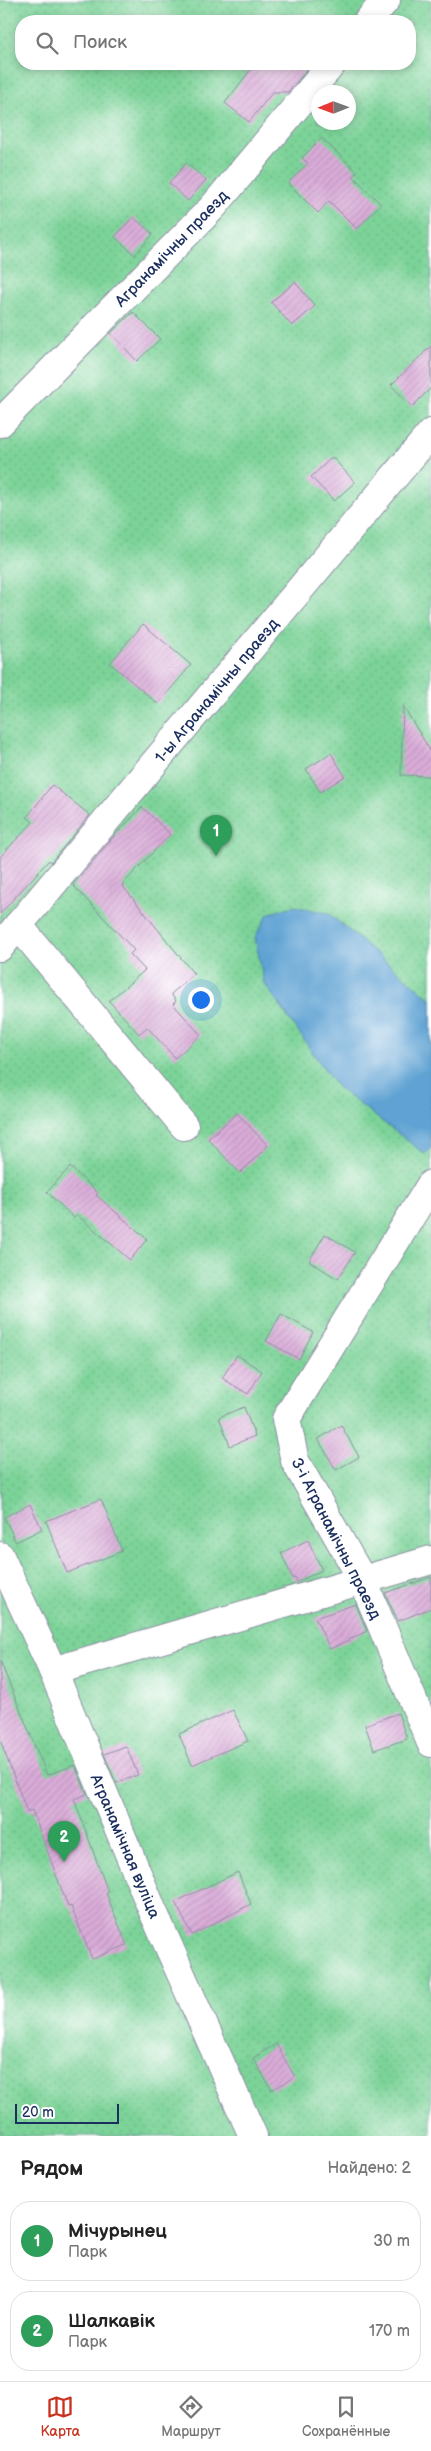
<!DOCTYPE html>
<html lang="ru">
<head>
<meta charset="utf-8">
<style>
  :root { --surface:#fff; --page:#f2f2f2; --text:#222; --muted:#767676; --line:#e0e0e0; --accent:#c8321e }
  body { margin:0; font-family:"Balsamiq Sans",sans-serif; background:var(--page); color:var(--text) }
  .compass { position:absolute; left:311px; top:85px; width:45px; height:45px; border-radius:50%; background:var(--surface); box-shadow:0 2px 8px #0003; rotate:269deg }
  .scale { position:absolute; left:15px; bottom:12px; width:104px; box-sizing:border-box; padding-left:5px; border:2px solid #1b2f5e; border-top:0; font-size:14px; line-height:18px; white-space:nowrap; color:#1b2f5e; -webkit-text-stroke:4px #fff; paint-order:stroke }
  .you { position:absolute; left:200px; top:999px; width:18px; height:18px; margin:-12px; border:4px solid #fff; border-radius:50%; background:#1a73e8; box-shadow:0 0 0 8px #1a73e833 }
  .badge { display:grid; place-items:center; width:32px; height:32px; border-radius:50%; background:var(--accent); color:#fff; font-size:16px; font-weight:700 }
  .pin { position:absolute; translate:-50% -41px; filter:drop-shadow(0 1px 2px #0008) }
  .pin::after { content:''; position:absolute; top:26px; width:18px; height:15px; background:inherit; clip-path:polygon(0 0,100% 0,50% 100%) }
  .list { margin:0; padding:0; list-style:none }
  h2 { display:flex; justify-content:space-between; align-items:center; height:65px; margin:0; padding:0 20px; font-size:21px }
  h2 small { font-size:16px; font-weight:400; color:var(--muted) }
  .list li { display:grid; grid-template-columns:32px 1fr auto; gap:15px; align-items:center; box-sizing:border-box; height:80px; margin:0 10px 10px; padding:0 10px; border:1px solid var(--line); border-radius:20px }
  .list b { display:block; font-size:19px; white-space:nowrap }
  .list p { margin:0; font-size:16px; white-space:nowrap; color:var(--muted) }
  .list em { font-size:16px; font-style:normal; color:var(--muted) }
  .icon { flex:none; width:28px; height:28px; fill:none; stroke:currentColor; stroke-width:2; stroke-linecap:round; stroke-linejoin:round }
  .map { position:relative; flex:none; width:431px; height:2136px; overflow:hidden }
  .search { position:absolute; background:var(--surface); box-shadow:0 2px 8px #0003; left:15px; right:15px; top:15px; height:55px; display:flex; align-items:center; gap:12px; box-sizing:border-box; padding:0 18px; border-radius:20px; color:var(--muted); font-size:19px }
  .sheet { height:245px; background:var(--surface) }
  nav { display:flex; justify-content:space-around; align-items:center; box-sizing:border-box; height:70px; border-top:1px solid var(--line); background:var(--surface); font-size:14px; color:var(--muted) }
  nav a { display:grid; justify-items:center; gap:2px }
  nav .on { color:var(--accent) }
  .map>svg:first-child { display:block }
  .garden { fill:url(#garden-dots); stroke:#4b817b; fill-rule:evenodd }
  .water { fill:#5ea2d3; stroke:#3c6898 }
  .building { fill:url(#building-hatch) }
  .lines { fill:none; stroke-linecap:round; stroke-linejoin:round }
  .minor-casing { stroke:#8a8fa0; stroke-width:30 }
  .minor { stroke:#fff; stroke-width:28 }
  .labels { text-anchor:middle; stroke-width:4; stroke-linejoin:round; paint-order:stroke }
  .street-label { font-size:16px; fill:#1b2f5e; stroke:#fff }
</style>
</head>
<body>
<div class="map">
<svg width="431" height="2136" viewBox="0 0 431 2136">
  <defs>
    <pattern id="garden-dots" width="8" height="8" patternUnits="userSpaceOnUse" patternTransform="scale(1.25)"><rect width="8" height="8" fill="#7bd398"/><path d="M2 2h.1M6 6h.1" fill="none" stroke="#6ab585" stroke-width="1.8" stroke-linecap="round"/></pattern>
    <pattern id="building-hatch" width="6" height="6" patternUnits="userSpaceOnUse" patternTransform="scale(1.25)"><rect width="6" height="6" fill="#daacd8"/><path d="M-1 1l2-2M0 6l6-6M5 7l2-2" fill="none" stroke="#ba94bc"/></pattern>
  </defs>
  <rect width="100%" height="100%" fill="#fff"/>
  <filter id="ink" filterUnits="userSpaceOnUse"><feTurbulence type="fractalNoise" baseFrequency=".02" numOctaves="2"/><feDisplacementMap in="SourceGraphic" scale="10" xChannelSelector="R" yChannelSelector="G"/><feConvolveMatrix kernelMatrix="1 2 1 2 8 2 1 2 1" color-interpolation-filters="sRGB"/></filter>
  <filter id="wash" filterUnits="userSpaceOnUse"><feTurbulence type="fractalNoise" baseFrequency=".0096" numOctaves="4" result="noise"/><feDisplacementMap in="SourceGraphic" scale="20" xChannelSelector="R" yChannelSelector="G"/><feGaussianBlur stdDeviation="1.12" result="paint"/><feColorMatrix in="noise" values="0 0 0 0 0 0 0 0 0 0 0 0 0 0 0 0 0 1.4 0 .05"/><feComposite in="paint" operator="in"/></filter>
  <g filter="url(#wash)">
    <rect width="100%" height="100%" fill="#f9efe2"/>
    <path class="garden" d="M0 0H431V2136H0ZM21 21H410V64H21ZM318 92H348V122H318Z"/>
    <path class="water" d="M293 906 328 913 431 999V1148L425 1154 337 1087 264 983 255 937 268 914Z"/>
    <g id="blocks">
      <g class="building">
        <path d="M255 64H312L288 92H273L249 122 225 103Z"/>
        <path d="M322 138 357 172 353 176 381 204 357 229 329 201 318 213 288 183 308 163 302 158Z"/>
        <path d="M186 163 206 180 188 201 169 183Z"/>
        <path d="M133 217 153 234 135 255 115 237Z"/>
        <path d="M295 282 315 306 292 326 271 302Z"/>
        <path d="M133 312 160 339 137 361 111 333Z"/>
        <path d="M431 346V388L412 407 391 385Z"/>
        <path d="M332 457 355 482 334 501 311 477Z"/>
        <path d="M143 624 191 665 158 704 110 663Z"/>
        <path d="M403 706 431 752V776L401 775Z"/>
        <path d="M331 753 345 776 320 792 306 769Z"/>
        <path d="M52 785 90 815 51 862 49 860 0 914V857L33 822 27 817Z"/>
        <path d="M142 807 170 834 122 885 194 974 171 994 176 1001 173 1004 201 1035 175 1058 147 1027 139 1034 109 1001 145 970 130 954 134 950 73 885 115 835Z"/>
        <path d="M237 1113 268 1146 240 1173 208 1139Z"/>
        <path d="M70 1167 98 1193 96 1195 147 1239 130 1260 77 1215 74 1218 47 1192Z"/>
        <path d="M325 1234 355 1252 338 1279 309 1261Z"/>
        <path d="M281 1314 313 1332 299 1359 266 1341Z"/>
        <path d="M237 1355 262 1371 248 1394 222 1378Z"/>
        <path d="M244 1407 255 1436 230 1446 219 1417Z"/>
        <path d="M341 1425 359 1457 336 1470 318 1439Z"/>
        <path d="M101 1499 122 1551 67 1573 46 1521Z"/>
        <path d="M30 1504 42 1529 16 1542 4 1517Z"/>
        <path d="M308 1540 322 1570 297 1582 295 1578 293 1579 281 1553Z"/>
        <path d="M431 1577V1608L398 1621 385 1593Z"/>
        <path d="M356 1604 367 1631 330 1649 315 1618Z"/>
        <path d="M0 1661 47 1775 75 1765 87 1794 74 1799 108 1892 106 1893 127 1945 92 1959 71 1906 68 1907 32 1810 27 1812 0 1740Z"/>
        <path d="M233 1710 248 1741 192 1765 179 1734Z"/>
        <path d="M398 1713 407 1739 374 1750 365 1725Z"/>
        <path d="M126 1746 138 1775 116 1783 104 1754Z"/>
        <path d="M238 1872 251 1904 192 1935 175 1902Z"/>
        <path d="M276 2044 295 2077 272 2090 253 2058Z"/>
      </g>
    </g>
  </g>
  <g filter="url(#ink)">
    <use href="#blocks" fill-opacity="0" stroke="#8a8fa0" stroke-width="1"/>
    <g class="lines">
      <g class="minor-casing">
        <g id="minor">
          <path d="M368 21 386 0"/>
          <path d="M0 423 213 207 332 64"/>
          <path d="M18 925 184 1126"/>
          <path d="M0 947 431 433"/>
          <path d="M431 1184 286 1419 295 1461 363 1581 431 1743"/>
          <path d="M0 1556 53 1671 152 1909 253 2136"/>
          <path d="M53 1671 431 1560"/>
        </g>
      </g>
      <use href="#minor" class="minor"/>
    </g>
  </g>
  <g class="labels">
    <g class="street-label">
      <text transform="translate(171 248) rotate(-46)" y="6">Агранамічны праезд</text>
      <text transform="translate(216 690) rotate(-50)" y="6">1-ы Агранамічны праезд</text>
      <text transform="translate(337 1538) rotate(63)" y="6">3-і Агранамічны праезд</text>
      <text transform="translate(126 1846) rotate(67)" y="6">Агранамічная вуліца</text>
    </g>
  </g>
</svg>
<svg class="compass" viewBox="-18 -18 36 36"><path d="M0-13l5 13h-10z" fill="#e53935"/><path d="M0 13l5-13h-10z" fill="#767676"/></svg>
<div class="scale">20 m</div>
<div class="you"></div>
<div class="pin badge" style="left:216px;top:856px;background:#2e9e5b">1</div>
<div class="pin badge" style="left:64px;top:1862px;background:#2e9e5b">2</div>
<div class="search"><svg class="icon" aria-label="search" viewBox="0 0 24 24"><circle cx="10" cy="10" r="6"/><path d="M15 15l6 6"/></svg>Поиск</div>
</div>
<section class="sheet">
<h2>Рядом<small>Найдено: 2</small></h2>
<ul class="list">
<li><span class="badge" style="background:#2e9e5b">1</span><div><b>Мічурынец</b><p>Парк</p></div><em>30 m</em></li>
<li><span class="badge" style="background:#2e9e5b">2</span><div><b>Шалкавік</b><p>Парк</p></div><em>170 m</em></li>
</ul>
</section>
<nav>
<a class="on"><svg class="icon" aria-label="map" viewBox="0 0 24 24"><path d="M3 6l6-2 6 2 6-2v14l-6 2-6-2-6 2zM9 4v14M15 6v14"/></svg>Карта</a>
<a><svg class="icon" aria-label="directions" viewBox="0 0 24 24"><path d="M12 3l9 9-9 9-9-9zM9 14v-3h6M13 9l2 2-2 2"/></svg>Маршрут</a>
<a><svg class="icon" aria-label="saved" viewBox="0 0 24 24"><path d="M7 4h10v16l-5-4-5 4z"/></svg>Сохранённые</a>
</nav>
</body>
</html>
